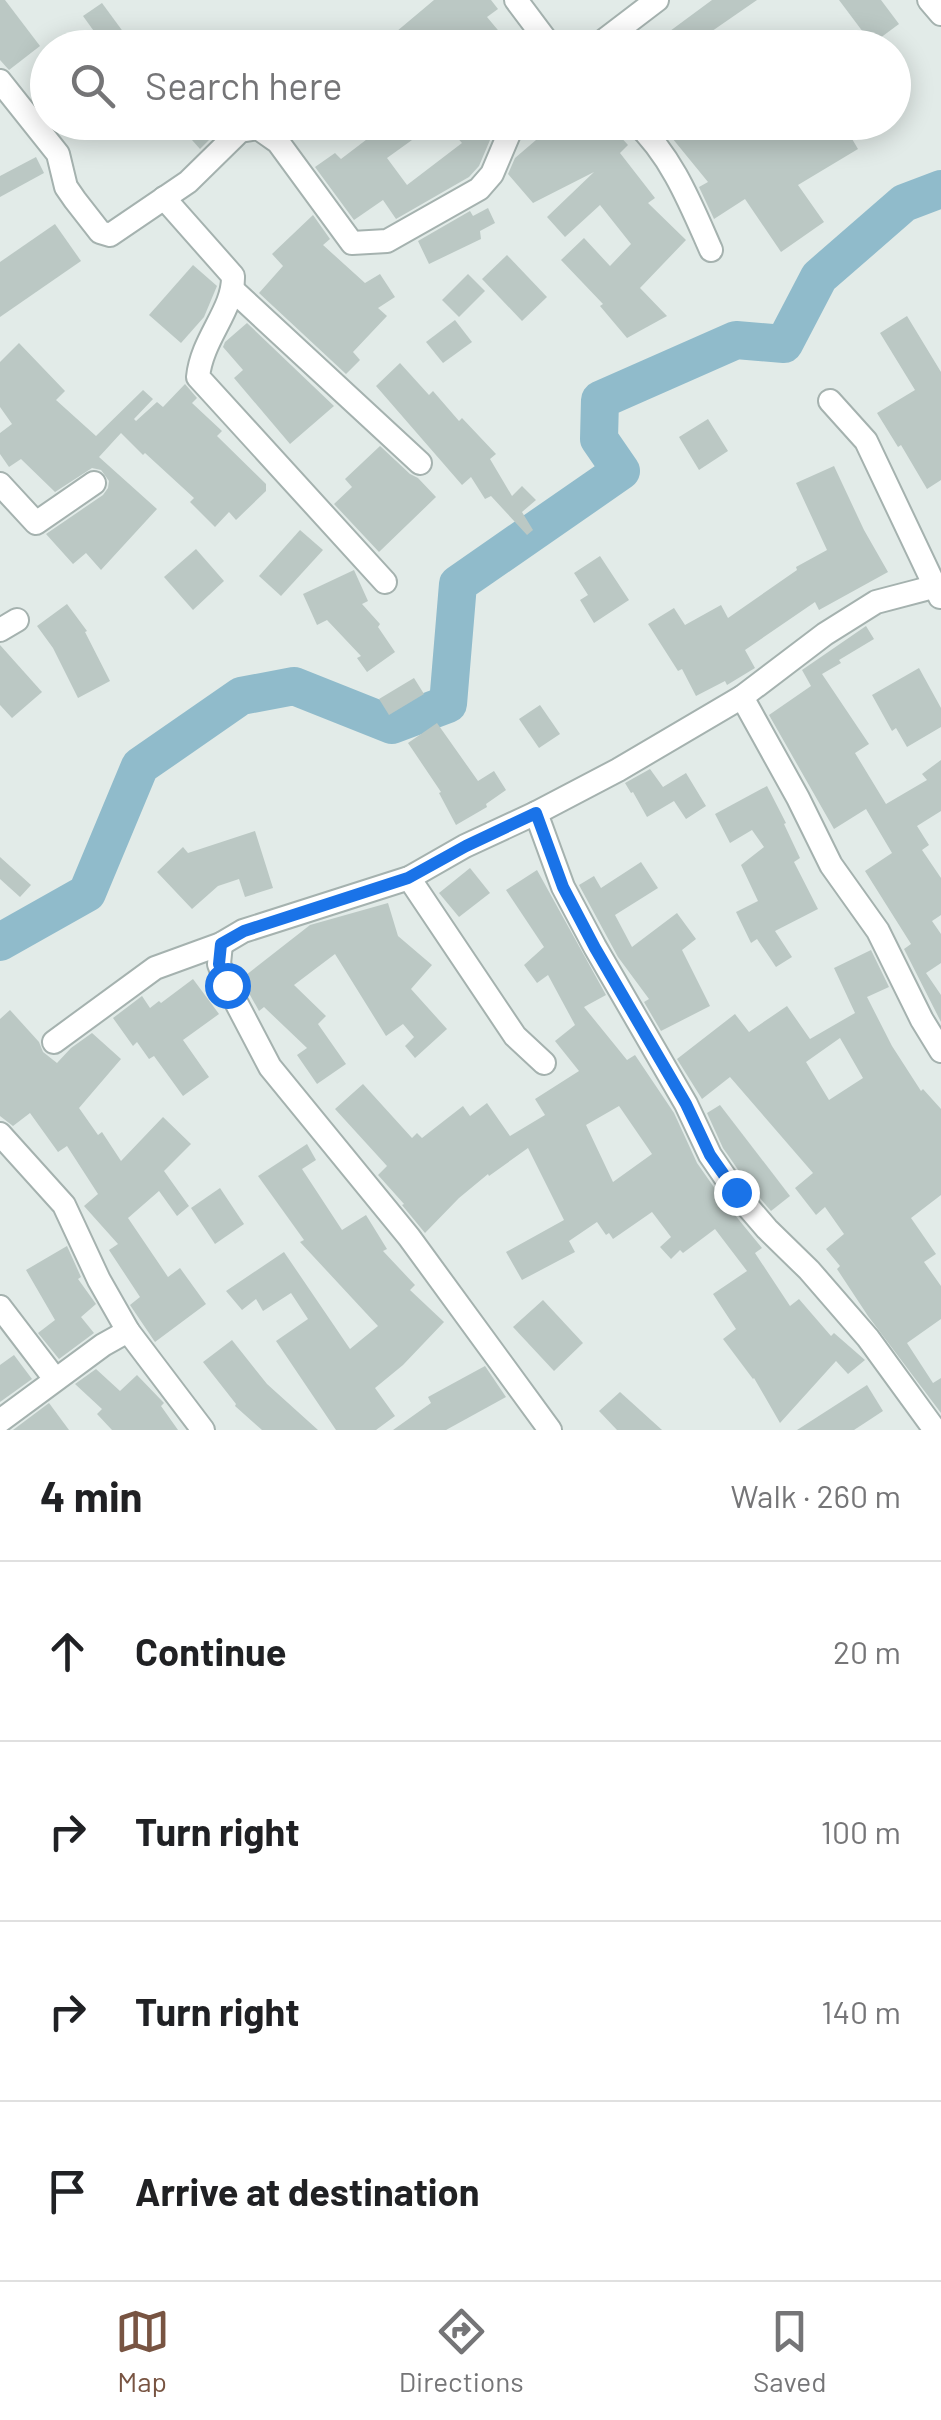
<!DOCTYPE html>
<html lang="en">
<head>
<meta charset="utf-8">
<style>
  :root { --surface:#fff; --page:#f2f2f2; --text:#202124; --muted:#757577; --line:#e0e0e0; --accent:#785442 }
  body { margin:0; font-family:Barlow,sans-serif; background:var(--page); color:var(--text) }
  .stop { position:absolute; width:30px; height:30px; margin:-22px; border:8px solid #1a73e8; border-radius:50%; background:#fff }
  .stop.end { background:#1a73e8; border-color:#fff; box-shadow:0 2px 10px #0008 }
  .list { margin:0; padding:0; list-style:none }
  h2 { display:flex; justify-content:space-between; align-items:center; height:130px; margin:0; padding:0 40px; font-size:42px }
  h2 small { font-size:32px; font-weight:400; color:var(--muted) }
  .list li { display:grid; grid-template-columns:65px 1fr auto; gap:30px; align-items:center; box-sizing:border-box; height:180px; padding:0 40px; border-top:2px solid var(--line) }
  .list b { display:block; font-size:38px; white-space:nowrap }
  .list em { font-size:32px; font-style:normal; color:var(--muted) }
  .icon { flex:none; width:55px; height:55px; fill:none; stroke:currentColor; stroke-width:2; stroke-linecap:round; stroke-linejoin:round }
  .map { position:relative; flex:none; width:941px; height:1430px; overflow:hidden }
  .search { position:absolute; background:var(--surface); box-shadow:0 5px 25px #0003; left:30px; right:30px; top:30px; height:110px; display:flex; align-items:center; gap:25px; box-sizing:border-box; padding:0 35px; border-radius:55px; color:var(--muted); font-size:38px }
  .sheet { height:850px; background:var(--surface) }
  nav { display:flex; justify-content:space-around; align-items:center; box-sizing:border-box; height:140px; border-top:2px solid var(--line); background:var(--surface); font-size:28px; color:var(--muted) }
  nav a { display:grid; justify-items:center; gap:5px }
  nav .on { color:var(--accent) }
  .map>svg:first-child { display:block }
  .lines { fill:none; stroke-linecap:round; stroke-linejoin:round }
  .river { stroke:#90bbcb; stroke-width:38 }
  .building { fill:#bbc8c4; fill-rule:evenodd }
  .street-casing { stroke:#a5b2af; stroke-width:26 }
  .street { stroke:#fff; stroke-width:22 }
  .route { stroke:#1a73e8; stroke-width:12 }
</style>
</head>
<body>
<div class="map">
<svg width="941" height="1430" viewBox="0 0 941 1430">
  <rect width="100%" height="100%" fill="#e2ebe8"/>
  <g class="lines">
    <path class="river" d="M0 942 87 893 140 766 241 696 294 686 392 725 448 704 458 584 621 471 599 439 600 400 736 340 784 344 819 277 904 203 941 189"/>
  </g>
  <g class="building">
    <path d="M0 0H5L40 46 9 70 0 60Z"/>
    <path d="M434 0H491L498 9 487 17 513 48H398L390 37Z"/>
    <path d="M712 0H757L702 38 709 48H647Z"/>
    <path d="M839 0H881L899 24 872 44Z"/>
    <path d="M102 3 135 48H106L83 16Z"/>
    <path d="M176 122H227L200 149Z"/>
    <path d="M374 122H437L387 158 407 185 462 143 443 122H498L495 129 487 136 490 140 479 166 469 177 396 219 383 200 354 220 315 167 335 153 341 159 379 130Z"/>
    <path d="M557 122H607L628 145 620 153 655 198 648 203 686 240 640 288 667 316 627 338 600 306 603 304 561 260 584 238 610 266 631 244 600 205 565 237 547 217 594 172 533 203 508 174 515 158Z"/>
    <path d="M659 122H842L858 149 798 185 824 222 781 252 745 199 714 219 699 187 708 182Z"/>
    <path d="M36 157 44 173 0 197V176Z"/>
    <path d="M488 208 495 223 480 231 481 239 429 264 418 241 470 211 473 216Z"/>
    <path d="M313 215 330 239 323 245 365 283 380 274 395 297 378 308 387 316 353 352 360 360 346 374 259 293 283 266 272 254Z"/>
    <path d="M55 224 81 261 0 317V262Z"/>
    <path d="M507 255 547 297 522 321 482 279Z"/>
    <path d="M193 265 217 286 204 317 181 343 149 315Z"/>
    <path d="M468 274 485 291 459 317 442 300Z"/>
    <path d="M907 316 941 372V480L927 489 901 445 898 447 877 413 915 390 880 333Z"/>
    <path d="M455 320 472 342 443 363 426 342Z"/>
    <path d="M247 323 334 406 290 444 234 378 243 370 223 347 225 342Z"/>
    <path d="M19 343 65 391 56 400 96 436 143 390 153 399 134 419 136 421 157 402 163 407 185 384 197 398 192 403 222 431 217 436 266 484V491L236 520 229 512 215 527 190 502 194 498 145 453 143 455 121 433 99 457 157 509 101 570 86 553 73 564 46 534 103 495 108 488 109 481 101 470 92 468 55 492 21 459 9 467 0 454V433L12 424 0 407V362Z"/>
    <path d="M400 363 429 395 433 391 459 421 462 418 496 454 490 459 512 496 522 486 536 500 522 512 533 530 527 535 491 496 485 499 471 477 462 485 376 386Z"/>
    <path d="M708 419 728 451 699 470 679 437Z"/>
    <path d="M380 446 410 474 418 478 436 497 379 552 334 504 352 487 345 479Z"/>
    <path d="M834 466 864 530 888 572 819 610 815 602 745 650 755 668 727 685 725 681 696 696 682 669 678 671 648 624 674 608 685 625 721 605 728 618 797 570 796 567 827 550 796 483Z"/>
    <path d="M300 530 323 550 281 596 259 576Z"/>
    <path d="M196 549 224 581 193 610 164 577Z"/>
    <path d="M600 556 629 600 594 623 580 600 588 595 574 573Z"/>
    <path d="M354 570 368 601 362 604 380 624 378 627 395 652 367 672 357 658 361 656 327 620 317 625 303 594Z"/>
    <path d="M67 604 87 631 85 632 110 681 78 698 53 648 37 626Z"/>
    <path d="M866 626 874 639 839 660 841 663 822 674 869 744 855 753 886 804 927 780 922 774 941 760V811L917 826 929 845 922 850 941 878V915L932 921 941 934V963L926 973 941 995V1022L904 949 911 944 865 871 892 853 866 809 834 829 769 715 811 686 802 670Z"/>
    <path d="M0 645 42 692 12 718 0 705Z"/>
    <path d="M919 668 941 708V727L907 747 896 728 892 731 872 695Z"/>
    <path d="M414 678 424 694 389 715 379 699Z"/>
    <path d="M540 705 560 734 539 748 519 719Z"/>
    <path d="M437 723 478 781 494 771 506 790 486 804 487 807 456 825 439 793 441 792 408 743Z"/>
    <path d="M650 769 663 787 686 773 706 806 686 819 674 801 647 817 633 792 631 793 625 783Z"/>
    <path d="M767 786 786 823 784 824 800 858 794 862 818 909 775 931 792 957 776 967 757 939 751 943 736 912 758 901 741 865 764 847 752 830 730 843 715 814Z"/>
    <path d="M255 831 273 888 245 897 239 879 218 886 192 909 157 872 183 847 188 853Z"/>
    <path d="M0 857 31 885 20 897 0 879Z"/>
    <path d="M641 862 658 888 615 915 632 947 677 913 696 939 682 950 710 1006 661 1031 644 1002 649 999 618 957 579 885 594 876 601 888Z"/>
    <path d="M470 868 490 893 459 917 439 893Z"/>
    <path d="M537 870 606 995 584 1007 627 1060 635 1055 674 1113 697 1163 725 1203 762 1248 755 1253 790 1306 799 1299 831 1336 834 1333 865 1360 848 1374 836 1361 780 1423 754 1378 753 1379 723 1339 736 1329 713 1294 747 1271 715 1229 683 1253 680 1250 671 1259 660 1247 671 1237 652 1212 613 1239 609 1233 606 1235 597 1222 569 1241 575 1252 522 1280 506 1252 564 1220 528 1148 489 1176 488 1174 459 1198 425 1233 402 1205 404 1204 378 1175 387 1166 335 1109 363 1084 412 1138 417 1133 422 1138 463 1106 470 1116 487 1103 510 1136 545 1115 535 1099 579 1071 555 1041 575 1025 548 975 537 983 524 965 544 947 506 890ZM619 1106 652 1154 613 1182 586 1125Z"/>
    <path d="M388 903 398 936 432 965 411 989 447 1029 415 1058 405 1046 414 1037 403 1024 386 1036 335 954 294 985 326 1016 318 1024 346 1064 317 1084 297 1055 307 1048 264 1007 259 1011 241 979 310 925Z"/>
    <path d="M871 950 889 987 867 997 892 1046 921 1091 923 1089 941 1109V1195L911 1218 936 1254 924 1262 941 1286V1319L907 1343 933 1383 941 1378V1413L868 1316 837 1269 840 1266 826 1249 844 1234 825 1207 816 1215 795 1188 813 1173 730 1077 702 1099 677 1059 735 1014 749 1032 787 1006 810 1039 855 1013 834 968ZM840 1038 863 1078 829 1100 806 1062Z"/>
    <path d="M193 979 219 1014 183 1040 209 1077 183 1096 154 1056 149 1059 137 1042 133 1046 113 1018 142 996 150 1008 159 1001 161 1003Z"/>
    <path d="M10 1010 39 1042 43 1052 57 1063 71 1048 92 1033 121 1059 79 1108 98 1135 102 1132 121 1161 163 1117 191 1144 164 1171 189 1206 177 1216 159 1191 128 1218 168 1277 180 1268 206 1304 155 1342 130 1305 140 1297 109 1250 118 1244 84 1206 98 1194 67 1146 58 1152 30 1113 13 1126 0 1116V1019Z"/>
    <path d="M720 1105 790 1196 771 1211 748 1184 723 1148 707 1113Z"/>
    <path d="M307 1144 316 1160 302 1169 342 1230 366 1215 387 1249 383 1251 415 1285 410 1290 444 1322 403 1365 375 1388 395 1416 376 1430H336L276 1341 308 1319 291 1293 263 1311 256 1299 242 1310 226 1291 284 1252 350 1349 378 1326 300 1242 304 1240 258 1176Z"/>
    <path d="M220 1188 244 1224 215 1244 191 1208Z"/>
    <path d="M67 1246 81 1277 78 1279 96 1304 81 1317 94 1333 59 1359 38 1333 55 1320 26 1270Z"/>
    <path d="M543 1300 583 1343 554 1371 513 1327Z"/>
    <path d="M232 1340 267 1384 318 1430H262L235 1406 236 1404 203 1362Z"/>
    <path d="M14 1355 32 1379 0 1402V1365Z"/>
    <path d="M485 1366 506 1397 446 1430H393L431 1403 428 1397Z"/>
    <path d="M96 1369 120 1391 137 1375 164 1403 161 1406 178 1430H112L97 1414 102 1409 75 1384Z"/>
    <path d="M867 1385 883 1411 854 1430H797Z"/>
    <path d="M620 1392 662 1430H617L599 1411Z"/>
    <path d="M49 1403 69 1430H13Z"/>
  </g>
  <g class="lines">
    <g class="street-casing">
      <g id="street">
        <path d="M516 0 552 48"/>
        <path d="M929 0 941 14"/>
        <path d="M594 48 657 0"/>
        <path d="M0 81 58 154 66 187 75 200 100 232 110 235 188 182 240 131 258 128 278 142 352 243 387 241 479 189 492 174 514 122"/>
        <path d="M635 122C672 156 691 205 711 250"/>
        <path d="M164 198 233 276C234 310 202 338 198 377L385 582"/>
        <path d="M233 290 420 463"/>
        <path d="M830 401 866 441 940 597"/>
        <path d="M0 484 36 523 94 483"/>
        <path d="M0 630 17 620"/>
        <path d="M742 697 798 798 831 865 878 931 922 1020 941 1051"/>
        <path d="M536 813 563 887 595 947 686 1104 710 1155 736 1193 767 1229 809 1270 868 1338 935 1430"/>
        <path d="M409 878 515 1036 544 1063"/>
        <path d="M221 944 219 964 227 985 270 1067 409 1237 550 1430"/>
        <path d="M54 1042 155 968 221 944 243 931 409 878 465 846 536 813 618 770 742 697 825 634 876 602 941 585"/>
        <path d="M0 1134 64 1205 99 1280 128 1331"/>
        <path d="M0 1307 55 1379"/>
        <path d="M0 1421 103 1345 128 1331 203 1430"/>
      </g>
    </g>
    <use href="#street" class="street"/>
  </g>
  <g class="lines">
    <path class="route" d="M227 985 219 964 221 944 244 931 408 878 466 846 536 813 563 887 595 948 686 1104 710 1155 736 1192"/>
  </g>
</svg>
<div class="stop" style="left:227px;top:985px"></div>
<div class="stop end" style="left:736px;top:1192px"></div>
<div class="search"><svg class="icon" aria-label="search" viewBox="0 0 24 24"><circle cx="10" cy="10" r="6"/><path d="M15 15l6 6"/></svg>Search here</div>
</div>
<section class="sheet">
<h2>4 min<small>Walk · 260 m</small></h2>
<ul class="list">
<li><svg class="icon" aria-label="ahead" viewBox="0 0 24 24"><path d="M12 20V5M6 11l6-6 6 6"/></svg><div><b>Continue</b></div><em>20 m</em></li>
<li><svg class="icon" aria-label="right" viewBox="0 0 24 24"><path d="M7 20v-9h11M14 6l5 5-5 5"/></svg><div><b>Turn right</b></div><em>100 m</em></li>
<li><svg class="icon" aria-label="right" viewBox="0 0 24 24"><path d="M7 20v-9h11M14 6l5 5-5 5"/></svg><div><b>Turn right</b></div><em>140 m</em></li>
<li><svg class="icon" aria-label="arrive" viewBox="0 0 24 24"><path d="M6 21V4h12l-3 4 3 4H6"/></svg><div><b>Arrive at destination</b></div></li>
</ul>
</section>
<nav>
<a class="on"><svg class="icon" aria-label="map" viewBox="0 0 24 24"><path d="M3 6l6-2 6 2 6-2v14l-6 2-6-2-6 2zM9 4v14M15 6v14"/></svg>Map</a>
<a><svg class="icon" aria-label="directions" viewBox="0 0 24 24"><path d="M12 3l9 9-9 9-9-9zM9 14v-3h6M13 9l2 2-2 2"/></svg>Directions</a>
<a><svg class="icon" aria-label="saved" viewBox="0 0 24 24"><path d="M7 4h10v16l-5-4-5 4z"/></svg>Saved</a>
</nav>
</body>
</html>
